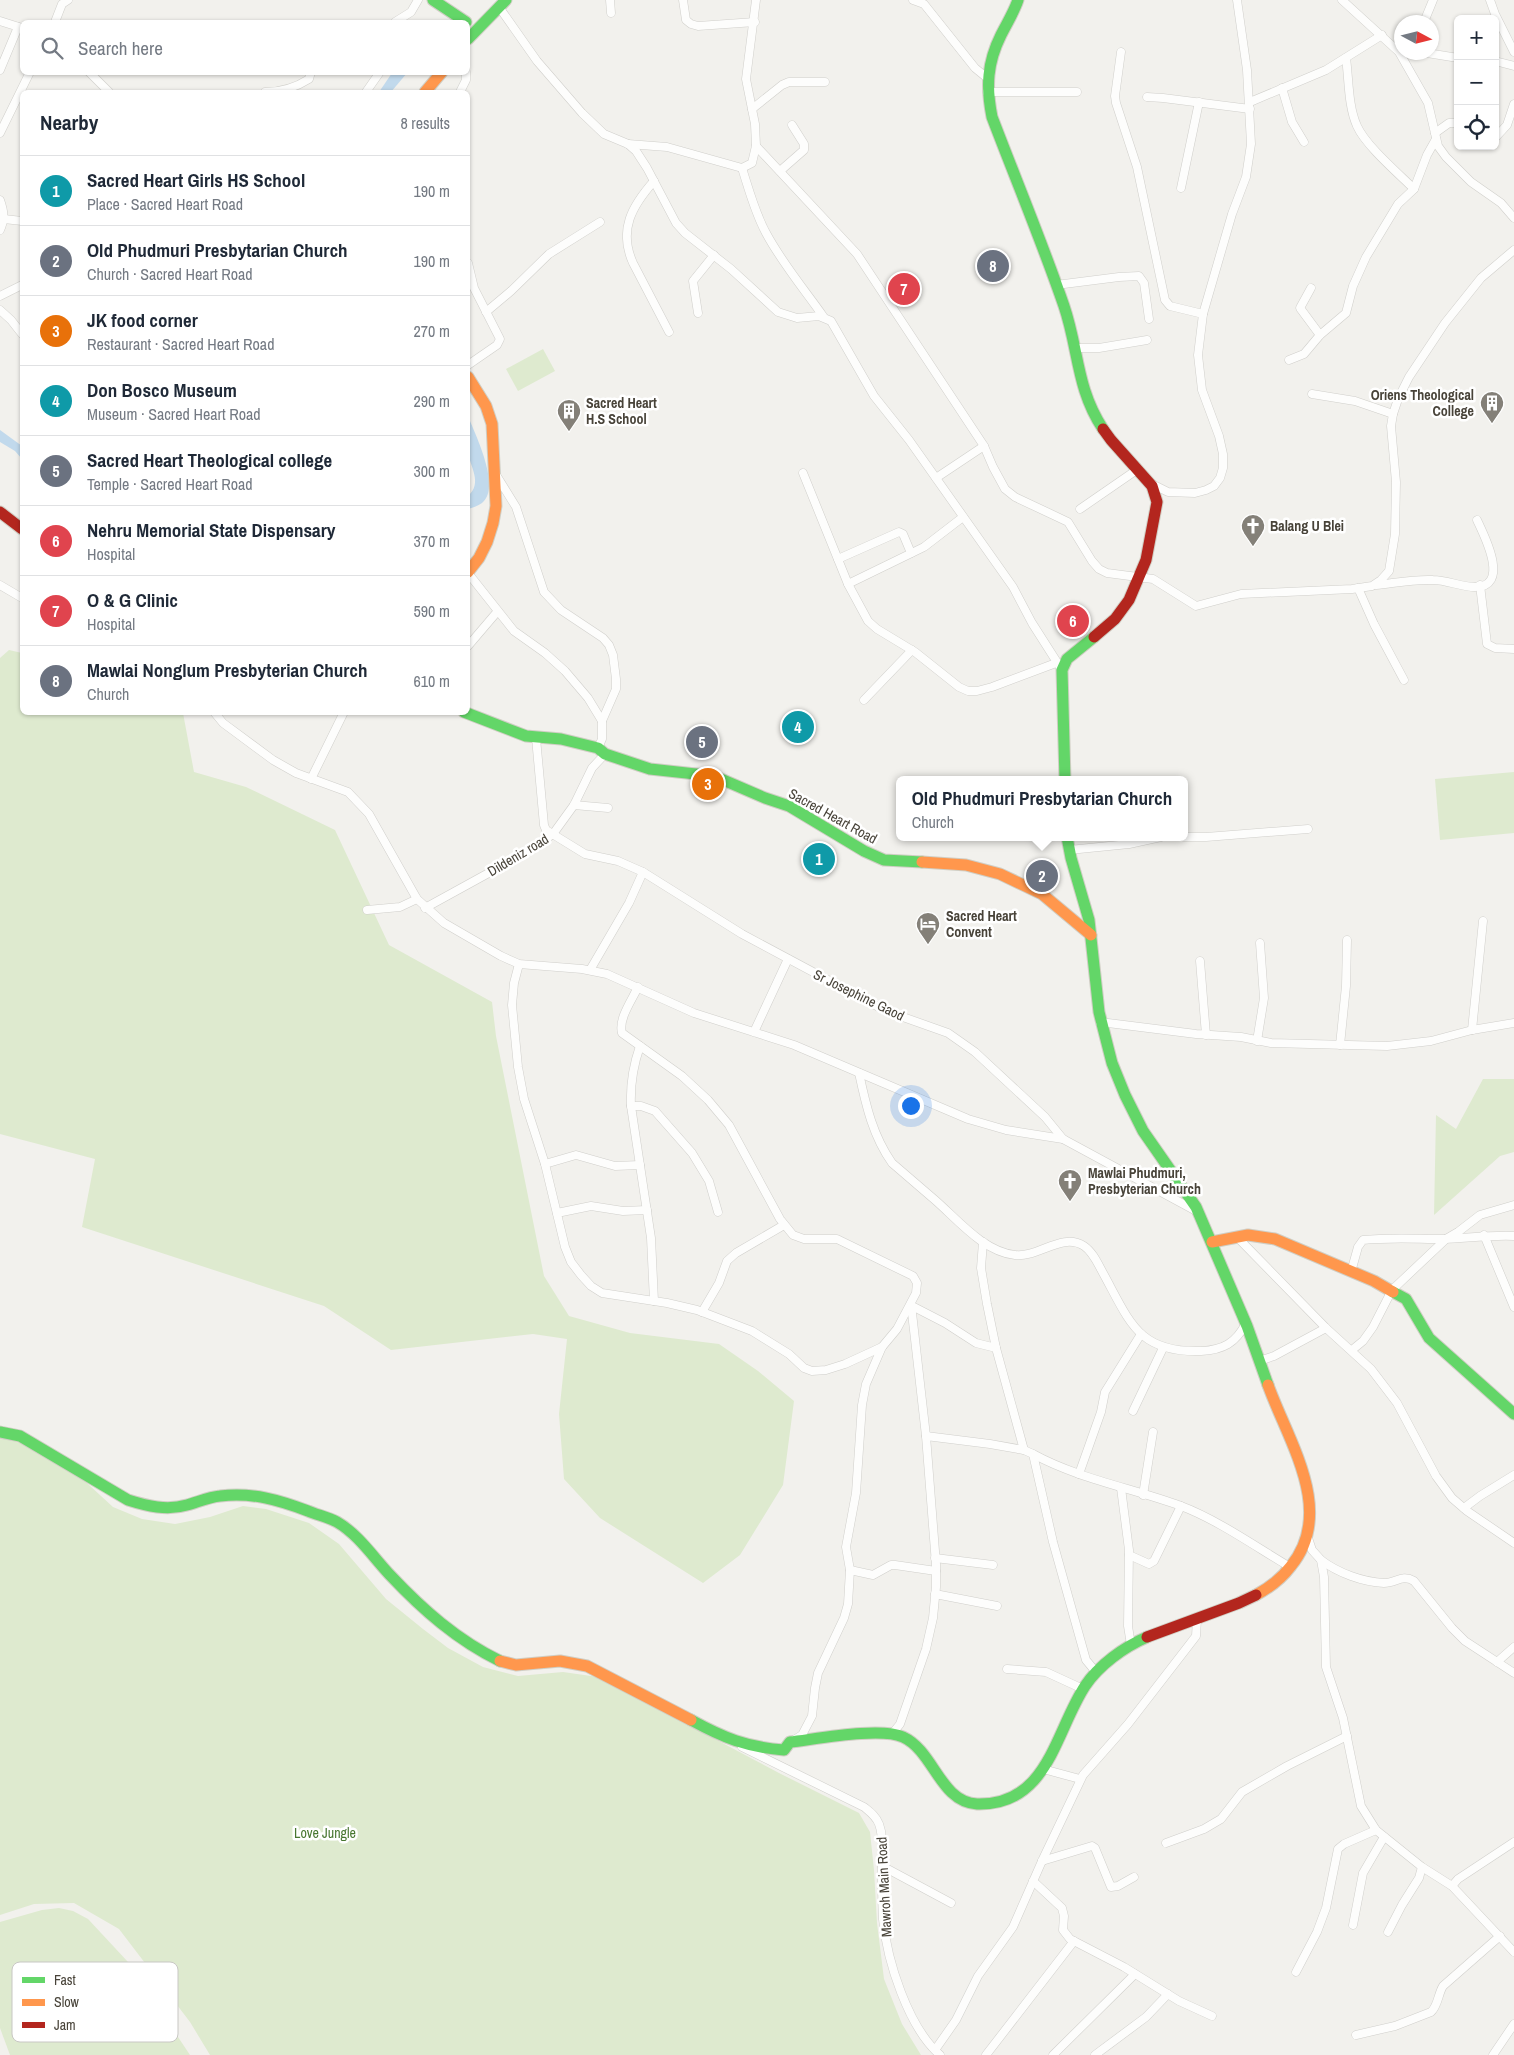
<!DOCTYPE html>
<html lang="en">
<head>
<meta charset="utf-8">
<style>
  :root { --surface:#fff; --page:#f6f6f7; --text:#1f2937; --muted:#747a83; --line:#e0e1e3; --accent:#1a73e8 }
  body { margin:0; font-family:"Archivo Narrow",sans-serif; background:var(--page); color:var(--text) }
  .controls { position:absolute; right:15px; top:15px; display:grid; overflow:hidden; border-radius:8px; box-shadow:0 1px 4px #0004 }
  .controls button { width:45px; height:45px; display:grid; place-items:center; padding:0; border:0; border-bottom:1px solid var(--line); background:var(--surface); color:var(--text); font:25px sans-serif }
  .compass { position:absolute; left:1394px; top:15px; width:45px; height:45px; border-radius:50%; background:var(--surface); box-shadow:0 1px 4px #0004; rotate:97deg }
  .you { position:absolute; left:910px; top:1105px; width:18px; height:18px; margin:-12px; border:4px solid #fff; border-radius:50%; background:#1a73e8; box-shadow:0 0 0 8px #1a73e833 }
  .badge { display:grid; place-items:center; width:32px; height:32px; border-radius:50%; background:var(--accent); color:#fff; font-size:16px; font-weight:700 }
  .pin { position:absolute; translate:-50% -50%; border:2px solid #fff; box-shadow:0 1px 5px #0006 }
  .popup { position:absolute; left:896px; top:776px; width:292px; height:65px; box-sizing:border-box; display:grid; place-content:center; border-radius:8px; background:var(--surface); filter:drop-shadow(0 1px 4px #0005); font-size:16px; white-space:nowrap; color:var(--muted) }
  .popup b { font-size:19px; color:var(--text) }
  .popup::after { content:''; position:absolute; left:50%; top:100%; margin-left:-10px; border:10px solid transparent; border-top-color:var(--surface) }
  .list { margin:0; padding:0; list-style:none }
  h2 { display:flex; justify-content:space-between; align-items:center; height:65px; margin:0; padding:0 20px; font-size:21px }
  h2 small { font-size:16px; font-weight:400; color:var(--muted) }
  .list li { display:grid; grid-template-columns:32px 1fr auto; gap:15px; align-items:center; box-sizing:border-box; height:70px; padding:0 20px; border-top:1px solid var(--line) }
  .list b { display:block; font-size:19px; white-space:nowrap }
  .list p { margin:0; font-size:16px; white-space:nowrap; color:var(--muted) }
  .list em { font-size:16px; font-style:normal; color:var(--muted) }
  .icon { flex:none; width:28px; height:28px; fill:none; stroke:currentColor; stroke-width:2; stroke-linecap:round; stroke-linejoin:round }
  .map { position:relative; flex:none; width:1514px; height:2055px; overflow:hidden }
  .search { position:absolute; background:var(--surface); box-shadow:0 1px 4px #0004; left:20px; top:20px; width:450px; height:55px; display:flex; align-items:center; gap:12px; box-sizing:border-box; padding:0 18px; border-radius:8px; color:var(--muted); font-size:19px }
  .panel { position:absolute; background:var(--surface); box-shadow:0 1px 4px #0004; left:20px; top:90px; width:450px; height:625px; border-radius:8px }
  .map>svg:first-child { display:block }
  .green { fill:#deeacf }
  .water { fill:#c1d9ec }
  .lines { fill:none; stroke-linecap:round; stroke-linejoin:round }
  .street-casing { stroke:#d0cfcb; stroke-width:9 }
  .fast-casing { stroke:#d0cec4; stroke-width:13 }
  .slow-casing { stroke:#d0cec4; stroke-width:13 }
  .jam-casing { stroke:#d0cec4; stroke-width:13 }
  .street { stroke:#fdfdfc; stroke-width:8 }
  .fast { stroke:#63d668; stroke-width:11 }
  .slow { stroke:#ff974d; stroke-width:11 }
  .jam { stroke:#b3261e; stroke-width:11 }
  .labels { text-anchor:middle; stroke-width:5; stroke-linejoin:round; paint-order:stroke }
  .poi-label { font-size:14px; font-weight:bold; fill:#484339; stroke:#fff; text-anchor:start }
  .street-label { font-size:14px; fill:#484339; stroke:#fff }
  .park-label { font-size:14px; fill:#477630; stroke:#fff }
  .key { fill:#fff; stroke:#c8c7c4; stroke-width:1 }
  .key-label { font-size:14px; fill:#484339 }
</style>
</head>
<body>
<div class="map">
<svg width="1514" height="2055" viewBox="0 0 1514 2055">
  <rect width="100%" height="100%" fill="#f2f1ed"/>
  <g class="green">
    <path d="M543 349 555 371 518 391 506 369Z"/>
    <path d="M9 650 22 653V712L183 713 194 772 246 787 335 830 389 945 492 1002 496 1036 544 1276 569 1316 630 1333 719 1344 758 1371 794 1401 783 1485 740 1555 703 1583 600 1518 564 1479 559 1414 567 1339 533 1334 391 1350 324 1306 82 1227 95 1159 0 1134V658Z"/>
    <path d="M1514 772V833L1440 840 1435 779Z"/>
    <path d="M1483 1079H1514V1152L1500 1156 1434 1215 1436 1115 1456 1129Z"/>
    <path d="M0 1436 9 1437 76 1473 113 1507 142 1519 175 1524 210 1517 243 1506 266 1509 309 1523 339 1544 386 1599 423 1629 448 1648 483 1667 518 1676 563 1672 598 1677 779 1773 859 1813 870 1832 874 1870 877 1923 884 1979 902 2024 921 2055H210L190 2022 119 1929 74 1903 34 1904 0 1915Z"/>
    <path d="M59 1908 73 1911 88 1919 128 1962 190 2055H10L0 2028V1922L42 1910Z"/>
  </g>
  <g class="water">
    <path d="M392 73H407L391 92H379Z"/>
    <path d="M468 416C475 434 502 488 482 503 478 506 472 508 468 509V496C483 483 470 467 468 452 466 440 468 427 468 416Z"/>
    <path d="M0 430 22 446V459L15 451 0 442Z"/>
  </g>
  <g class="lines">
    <g class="street-casing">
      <g id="street">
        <path d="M610 0 611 13"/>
        <path d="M683 0 686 20 691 24 698 26 755 22"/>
        <path d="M913 0 924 4 975 68 986 77"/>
        <path d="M1342 0 1399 52 1428 103 1438 146 1446 157 1471 182 1501 203 1514 218"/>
        <path d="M1490 0 1495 14 1514 52"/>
        <path d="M499 7 537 61 582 113 604 134 628 144 636 151 647 168 676 223 685 233 731 269 778 312 797 318 819 316 831 321 874 396 909 440 1013 587 1032 623 1062 670"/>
        <path d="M0 21 22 28"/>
        <path d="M55 22 62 4 68 0"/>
        <path d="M395 22 411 12 418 0"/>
        <path d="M1424 22 1433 0"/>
        <path d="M1121 52 1115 96 1116 103 1137 167 1165 300 1170 306 1203 314"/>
        <path d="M1421 52 1458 58"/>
        <path d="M1346 58C1349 80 1348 106 1357 126 1366 146 1398 173 1414 189"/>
        <path d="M1495 61 1514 66"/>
        <path d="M0 70 18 27"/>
        <path d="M89 72 109 92"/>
        <path d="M1282 88 1292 122 1304 142"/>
        <path d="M265 92C282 92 295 88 309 79L311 72"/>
        <path d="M366 92 380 72"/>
        <path d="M460 92 466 80V72"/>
        <path d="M987 92H1077"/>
        <path d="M1147 97 1163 98 1250 109"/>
        <path d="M1250 102 1326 70 1382 35"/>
        <path d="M752 109 782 85 789 82H825"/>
        <path d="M0 133 30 72"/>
        <path d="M1435 133 1449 123H1458"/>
        <path d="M1495 138 1507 125 1514 104"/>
        <path d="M628 144 667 147 742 168 752 163 756 146 755 124 746 79 756 0"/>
        <path d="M756 146 857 254 984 446 993 467 1005 489 1015 497 1068 522 1092 561 1099 569 1107 573 1153 579 1196 606 1241 594 1352 589 1372 586 1381 580 1389 571 1395 534 1396 482 1391 426 1393 414 1398 399 1409 377 1445 323 1481 278 1514 250"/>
        <path d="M742 168C749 190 755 213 766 233 782 263 804 289 823 316"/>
        <path d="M780 171 804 150V144L792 125"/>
        <path d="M654 181C632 206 618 230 633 263L669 332"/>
        <path d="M1181 188 1199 102"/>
        <path d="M0 200C4 211 5 219 0 230"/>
        <path d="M4 219 22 221"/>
        <path d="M468 263 474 288 500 339 497 345 468 365"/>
        <path d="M1056 285 1119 277 1139 276 1144 283 1149 319"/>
        <path d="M1311 288 1300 308 1320 335"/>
        <path d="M0 296 22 285"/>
        <path d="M0 310 11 320 22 334"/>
        <path d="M486 312 511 291 549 254 600 222"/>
        <path d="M698 313 693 281 714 255"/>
        <path d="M1074 348H1099L1147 340"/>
        <path d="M1289 360 1304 354 1320 335 1346 313 1353 286 1366 257 1398 204 1414 189 1427 155 1436 139"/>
        <path d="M1312 394 1355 401 1393 414"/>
        <path d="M495 473 516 507 544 592 561 610 603 638 609 645 613 655 616 679V689L602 721"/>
        <path d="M803 473 848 584 868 621 877 629 915 652 959 687 968 691H977L992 687 1056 663"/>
        <path d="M936 478 984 446"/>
        <path d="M1150 483 1168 492 1195 493 1206 490 1214 486 1220 478 1223 468V454L1219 436 1202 390 1198 355 1203 314 1232 214 1246 177 1251 144 1247 70 1237 0"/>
        <path d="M1080 509 1138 469"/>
        <path d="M838 559 899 532 903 534 911 553"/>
        <path d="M468 573 514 631 545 653 565 671 588 698 602 721V739L598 748"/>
        <path d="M848 584 924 547 963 517"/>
        <path d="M0 585 22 598"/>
        <path d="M1376 585C1395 583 1414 579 1433 580 1447 580 1461 587 1475 587 1511 587 1484 535 1477 520"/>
        <path d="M1480 585 1487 644 1495 648 1514 649"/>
        <path d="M1358 588 1374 624 1404 680"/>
        <path d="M468 646 497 612"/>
        <path d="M864 700 912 650"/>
        <path d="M214 712 223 723 273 760 296 773 348 792 369 814 417 899 444 923 501 956 519 964 582 969 607 974 694 1013 794 1045 968 1119 1006 1130 1063 1139"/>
        <path d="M536 738 544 825 546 830 585 854 618 861 643 872 742 934 886 1011 948 1033 975 1052 1045 1117 1063 1139 1198 1212"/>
        <path d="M311 779 344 712"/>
        <path d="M574 805 608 808"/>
        <path d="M1184 837H1206L1308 829"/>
        <path d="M1069 850 1129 844 1161 837"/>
        <path d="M425 908 525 853 553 834 574 805 592 768 605 754"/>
        <path d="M367 910 400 907 417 899"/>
        <path d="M1200 961 1206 1035"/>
        <path d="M519 964 514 983 512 1005 518 1067 524 1099 545 1164 565 1247 571 1262 581 1275 591 1286 602 1293 667 1303 697 1310 752 1331 789 1354 804 1368 812 1371 826 1370 845 1364 882 1347"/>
        <path d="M590 970 629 903 643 872"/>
        <path d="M638 987C632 1000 618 1019 622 1033L682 1076 708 1100 729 1125 780 1219 793 1235 804 1239H837L913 1276 917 1283 916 1293 897 1329 882 1347 866 1384 862 1405 856 1493 846 1547 850 1570 848 1604 844 1618 818 1673 815 1688 812 1716 802 1735 794 1740"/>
        <path d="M1100 1022 1196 1034 1241 1037 1271 1043 1387 1046 1431 1041 1472 1030 1514 1023"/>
        <path d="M1472 1030 1483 921"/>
        <path d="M754 1032 788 959"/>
        <path d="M1257 1041 1264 998 1260 943"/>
        <path d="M1340 1045 1346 986 1347 940"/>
        <path d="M640 1046C633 1066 630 1084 631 1106L651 1238 654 1301"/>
        <path d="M859 1073C866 1106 873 1136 892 1163 907 1176 921 1188 935 1200 958 1220 984 1252 1015 1255 1038 1258 1062 1232 1084 1246 1093 1252 1098 1264 1103 1273 1130 1322 1138 1353 1201 1351 1223 1350 1236 1343 1246 1323"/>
        <path d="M631 1106H641L655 1111 692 1153 709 1181 718 1212"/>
        <path d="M545 1164 576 1155 615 1166 640 1165"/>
        <path d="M557 1213 591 1206 623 1211 647 1210"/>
        <path d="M1484 1235 1514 1307"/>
        <path d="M1237 1237 1326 1328 1371 1369 1397 1403 1436 1476 1452 1498 1467 1511 1514 1543"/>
        <path d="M983 1242 981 1268 987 1304 996 1348 1024 1450 1033 1454 1053 1542 1086 1660 1096 1672"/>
        <path d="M1351 1272 1358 1247 1363 1240C1390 1237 1417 1239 1444 1239 1468 1238 1490 1235 1514 1236"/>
        <path d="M912 1306 945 1323 976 1343 996 1348"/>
        <path d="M702 1312 719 1283 727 1261 736 1253 784 1225"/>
        <path d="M1352 1350 1363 1341 1373 1327 1392 1290 1446 1239 1458 1232 1480 1215 1514 1205"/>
        <path d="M1259 1361 1274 1356 1326 1328"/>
        <path d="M1133 1411 1163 1348"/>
        <path d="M926 1436 990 1444 1024 1450"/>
        <path d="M1033 1454C1079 1479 1132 1488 1181 1506 1218 1520 1256 1547 1290 1567"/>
        <path d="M1079 1474 1101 1412 1105 1392 1141 1334"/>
        <path d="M1121 1488 1129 1550 1128 1626 1131 1645"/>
        <path d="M1143 1495 1153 1432"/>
        <path d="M1464 1508 1480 1496 1514 1475"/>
        <path d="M1308 1538 1312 1550 1321 1560 1324 1577 1326 1667 1343 1718 1361 1806 1376 1830 1422 1867 1452 1886 1514 1952"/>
        <path d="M1129 1555 1149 1564 1154 1561 1181 1506"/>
        <path d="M935 1558 993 1565"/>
        <path d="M1321 1560C1338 1573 1363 1582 1384 1583 1396 1583 1402 1574 1414 1581L1452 1628 1465 1641 1514 1673"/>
        <path d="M850 1570 873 1575 891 1565H895L936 1571"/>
        <path d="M935 1594 997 1606"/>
        <path d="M1497 1662 1514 1647"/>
        <path d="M1007 1669 1046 1672 1083 1689"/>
        <path d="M892 1734 900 1724 926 1649 933 1618 936 1587V1564L926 1436 911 1304"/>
        <path d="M742 1747 864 1807C870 1812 876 1816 879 1824 884 1837 882 1852 882 1866 882 1883 882 1902 883 1919 887 1961 908 2027 940 2055"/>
        <path d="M1043 1769 1080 1779"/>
        <path d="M1166 1843 1204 1829 1221 1819 1242 1792 1287 1766 1347 1736"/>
        <path d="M1042 1861 1092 1846 1095 1848 1111 1887 1118 1886 1134 1877"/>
        <path d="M882 1866 951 1903"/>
        <path d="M1033 1881 1062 1908 1064 1916 1063 1930 1070 1939 1124 1967 1179 2001 1212 2016"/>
        <path d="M1452 1886 1458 1879 1514 1842"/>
        <path d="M1353 1925 1363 1873 1384 1837"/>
        <path d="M1388 1932 1402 1905 1419 1878 1422 1867"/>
        <path d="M1296 1972 1317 1932 1326 1908 1338 1849 1344 1844 1376 1830"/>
        <path d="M1356 2035 1395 2026 1431 2012C1438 2006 1438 1994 1443 1986L1500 1936"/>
        <path d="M935 2050 956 2020 978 1976 1013 1927 1042 1861 1083 1775 1128 1724 1186 1649 1196 1636 1197 1619"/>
        <path d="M986 2055 1074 1941"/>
        <path d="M1053 2055 1135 1974"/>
        <path d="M1095 2055 1146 2017 1168 1994"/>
        <path d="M1493 2055 1514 2024"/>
      </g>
    </g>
    <g class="fast-casing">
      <g id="fast">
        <path d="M433 0 466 22"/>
        <path d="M1018 0C1014 12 1007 23 1001 35 987 63 986 87 992 117 1016 180 1042 242 1064 306 1079 350 1076 388 1103 429"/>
        <path d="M468 39 506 0"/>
        <path d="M464 712 526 736 561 739 598 748 605 754 650 769 714 776 765 798 789 806 864 851 884 860 922 862"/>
        <path d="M1065 780 1062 670 1067 659 1094 637"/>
        <path d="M1067 837 1071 858 1089 920 1099 1012 1112 1063 1125 1095 1143 1131 1196 1207 1247 1326 1268 1385"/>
        <path d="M1393 1292 1406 1299 1429 1338 1514 1414"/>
        <path d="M0 1432 20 1436 128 1500C147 1506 167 1511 187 1505 198 1502 209 1497 220 1496 252 1492 279 1500 308 1511 317 1515 328 1517 337 1522 358 1534 374 1558 390 1575 423 1610 457 1640 500 1661"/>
        <path d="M691 1720C724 1738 746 1747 784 1750L790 1742C817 1739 880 1727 903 1737 934 1751 940 1802 977 1804 1048 1806 1055 1732 1085 1686 1099 1665 1124 1647 1147 1637"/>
      </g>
    </g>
    <g class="slow-casing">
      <g id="slow">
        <path d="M425 92 442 72"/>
        <path d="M468 377 486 406 492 424 496 506 493 523 487 542 479 558 468 572"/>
        <path d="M922 862 966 865 1000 874 1042 894 1091 935"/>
        <path d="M1212 1242 1248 1235 1275 1239 1374 1281 1393 1292"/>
        <path d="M1256 1595C1269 1588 1282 1578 1291 1566 1336 1511 1288 1441 1268 1385"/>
        <path d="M500 1661 516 1665 560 1661 587 1666 691 1720"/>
      </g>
    </g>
    <g class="jam-casing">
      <g id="jam">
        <path d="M0 512 22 529"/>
        <path d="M1094 637 1115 619 1129 600 1146 560 1157 502 1152 486 1111 440 1103 429"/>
        <path d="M1147 1637 1239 1603 1256 1595"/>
      </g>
    </g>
    <use href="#street" class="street"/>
    <use href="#fast" class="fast"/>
    <use href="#slow" class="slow"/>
    <use href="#jam" class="jam"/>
  </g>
  <defs>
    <g id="building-pin" transform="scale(1.25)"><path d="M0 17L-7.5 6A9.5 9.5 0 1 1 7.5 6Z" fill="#848078" stroke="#fff"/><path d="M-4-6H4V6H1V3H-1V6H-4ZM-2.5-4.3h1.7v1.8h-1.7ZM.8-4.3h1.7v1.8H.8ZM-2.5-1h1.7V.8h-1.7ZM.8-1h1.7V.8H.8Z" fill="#fff"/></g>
    <g id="church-pin" transform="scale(1.25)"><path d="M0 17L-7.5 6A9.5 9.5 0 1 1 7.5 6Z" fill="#848078" stroke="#fff"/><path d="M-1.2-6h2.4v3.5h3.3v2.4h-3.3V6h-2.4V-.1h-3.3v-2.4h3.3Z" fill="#fff"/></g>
    <g id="hotel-pin" transform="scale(1.25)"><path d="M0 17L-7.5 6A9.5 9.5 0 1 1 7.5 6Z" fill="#848078" stroke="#fff"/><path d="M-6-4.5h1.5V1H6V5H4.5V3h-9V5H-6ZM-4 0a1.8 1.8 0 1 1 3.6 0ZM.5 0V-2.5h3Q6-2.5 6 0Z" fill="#fff"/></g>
  </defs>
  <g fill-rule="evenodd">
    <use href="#building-pin" x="1492" y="403"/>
    <use href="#building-pin" x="569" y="411"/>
    <use href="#church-pin" x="1253" y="526"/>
    <use href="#hotel-pin" x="928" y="924"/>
    <use href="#church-pin" x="1070" y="1181"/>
  </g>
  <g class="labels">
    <g class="poi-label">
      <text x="1474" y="400" text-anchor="end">Oriens Theological<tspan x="1474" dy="16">College</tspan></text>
      <text x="586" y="408">Sacred Heart<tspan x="586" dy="16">H.S School</tspan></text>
      <text x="1270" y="531">Balang U Blei</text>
      <text x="946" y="921">Sacred Heart<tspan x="946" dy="16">Convent</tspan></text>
      <text x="1088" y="1178">Mawlai Phudmuri,<tspan x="1088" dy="16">Presbyterian Church</tspan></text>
    </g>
    <g class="street-label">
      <text transform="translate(833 816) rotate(29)" y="5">Sacred Heart Road</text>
      <text transform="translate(518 855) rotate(-31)" y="5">Dildeniz road</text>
      <text transform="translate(859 995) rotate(26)" y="5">Sr Josephine Gaod</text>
      <text transform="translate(884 1887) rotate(-93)" y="5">Mawroh Main Road</text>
    </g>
    <g class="park-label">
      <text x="325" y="1838">Love Jungle</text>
    </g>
  </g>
  <rect x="12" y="1962" width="166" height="80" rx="8" class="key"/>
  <rect x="22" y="1977" width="23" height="6" fill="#63d668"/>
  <rect x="22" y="1999" width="23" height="7" fill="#ff974d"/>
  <rect x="22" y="2022" width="23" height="6" fill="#b3261e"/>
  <g class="key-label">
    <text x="54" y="1985">Fast</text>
    <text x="54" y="2007">Slow</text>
    <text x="54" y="2030">Jam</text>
  </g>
</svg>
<div class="controls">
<button>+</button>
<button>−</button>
<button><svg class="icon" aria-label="locate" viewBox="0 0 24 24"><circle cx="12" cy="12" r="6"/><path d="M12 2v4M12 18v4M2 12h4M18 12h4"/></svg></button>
</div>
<svg class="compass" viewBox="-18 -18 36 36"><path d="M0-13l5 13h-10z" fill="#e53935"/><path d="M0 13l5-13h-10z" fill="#747a83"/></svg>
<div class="you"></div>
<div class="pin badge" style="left:819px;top:859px;background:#0f9aa8">1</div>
<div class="pin badge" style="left:1042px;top:876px;background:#6b7280">2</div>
<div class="popup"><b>Old Phudmuri Presbytarian Church</b>Church</div>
<div class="pin badge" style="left:708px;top:784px;background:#e8710a">3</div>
<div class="pin badge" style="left:798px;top:727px;background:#0f9aa8">4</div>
<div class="pin badge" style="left:702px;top:742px;background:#6b7280">5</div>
<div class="pin badge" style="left:1073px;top:621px;background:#e0444e">6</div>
<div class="pin badge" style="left:904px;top:289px;background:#e0444e">7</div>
<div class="pin badge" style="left:993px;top:266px;background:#6b7280">8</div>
<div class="search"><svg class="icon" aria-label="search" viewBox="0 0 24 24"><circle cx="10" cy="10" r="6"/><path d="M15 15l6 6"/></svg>Search here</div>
<section class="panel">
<h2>Nearby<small>8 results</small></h2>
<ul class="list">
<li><span class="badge" style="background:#0f9aa8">1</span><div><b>Sacred Heart Girls HS School</b><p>Place · Sacred Heart Road</p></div><em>190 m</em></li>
<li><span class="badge" style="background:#6b7280">2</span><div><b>Old Phudmuri Presbytarian Church</b><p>Church · Sacred Heart Road</p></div><em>190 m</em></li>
<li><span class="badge" style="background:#e8710a">3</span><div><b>JK food corner</b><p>Restaurant · Sacred Heart Road</p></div><em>270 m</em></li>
<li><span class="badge" style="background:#0f9aa8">4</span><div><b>Don Bosco Museum</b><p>Museum · Sacred Heart Road</p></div><em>290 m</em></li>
<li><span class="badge" style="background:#6b7280">5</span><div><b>Sacred Heart Theological college</b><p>Temple · Sacred Heart Road</p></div><em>300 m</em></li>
<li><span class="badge" style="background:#e0444e">6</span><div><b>Nehru Memorial State Dispensary</b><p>Hospital</p></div><em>370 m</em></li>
<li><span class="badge" style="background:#e0444e">7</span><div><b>O &amp; G Clinic</b><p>Hospital</p></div><em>590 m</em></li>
<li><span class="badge" style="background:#6b7280">8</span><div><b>Mawlai Nonglum Presbyterian Church</b><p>Church</p></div><em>610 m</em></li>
</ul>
</section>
</div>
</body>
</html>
